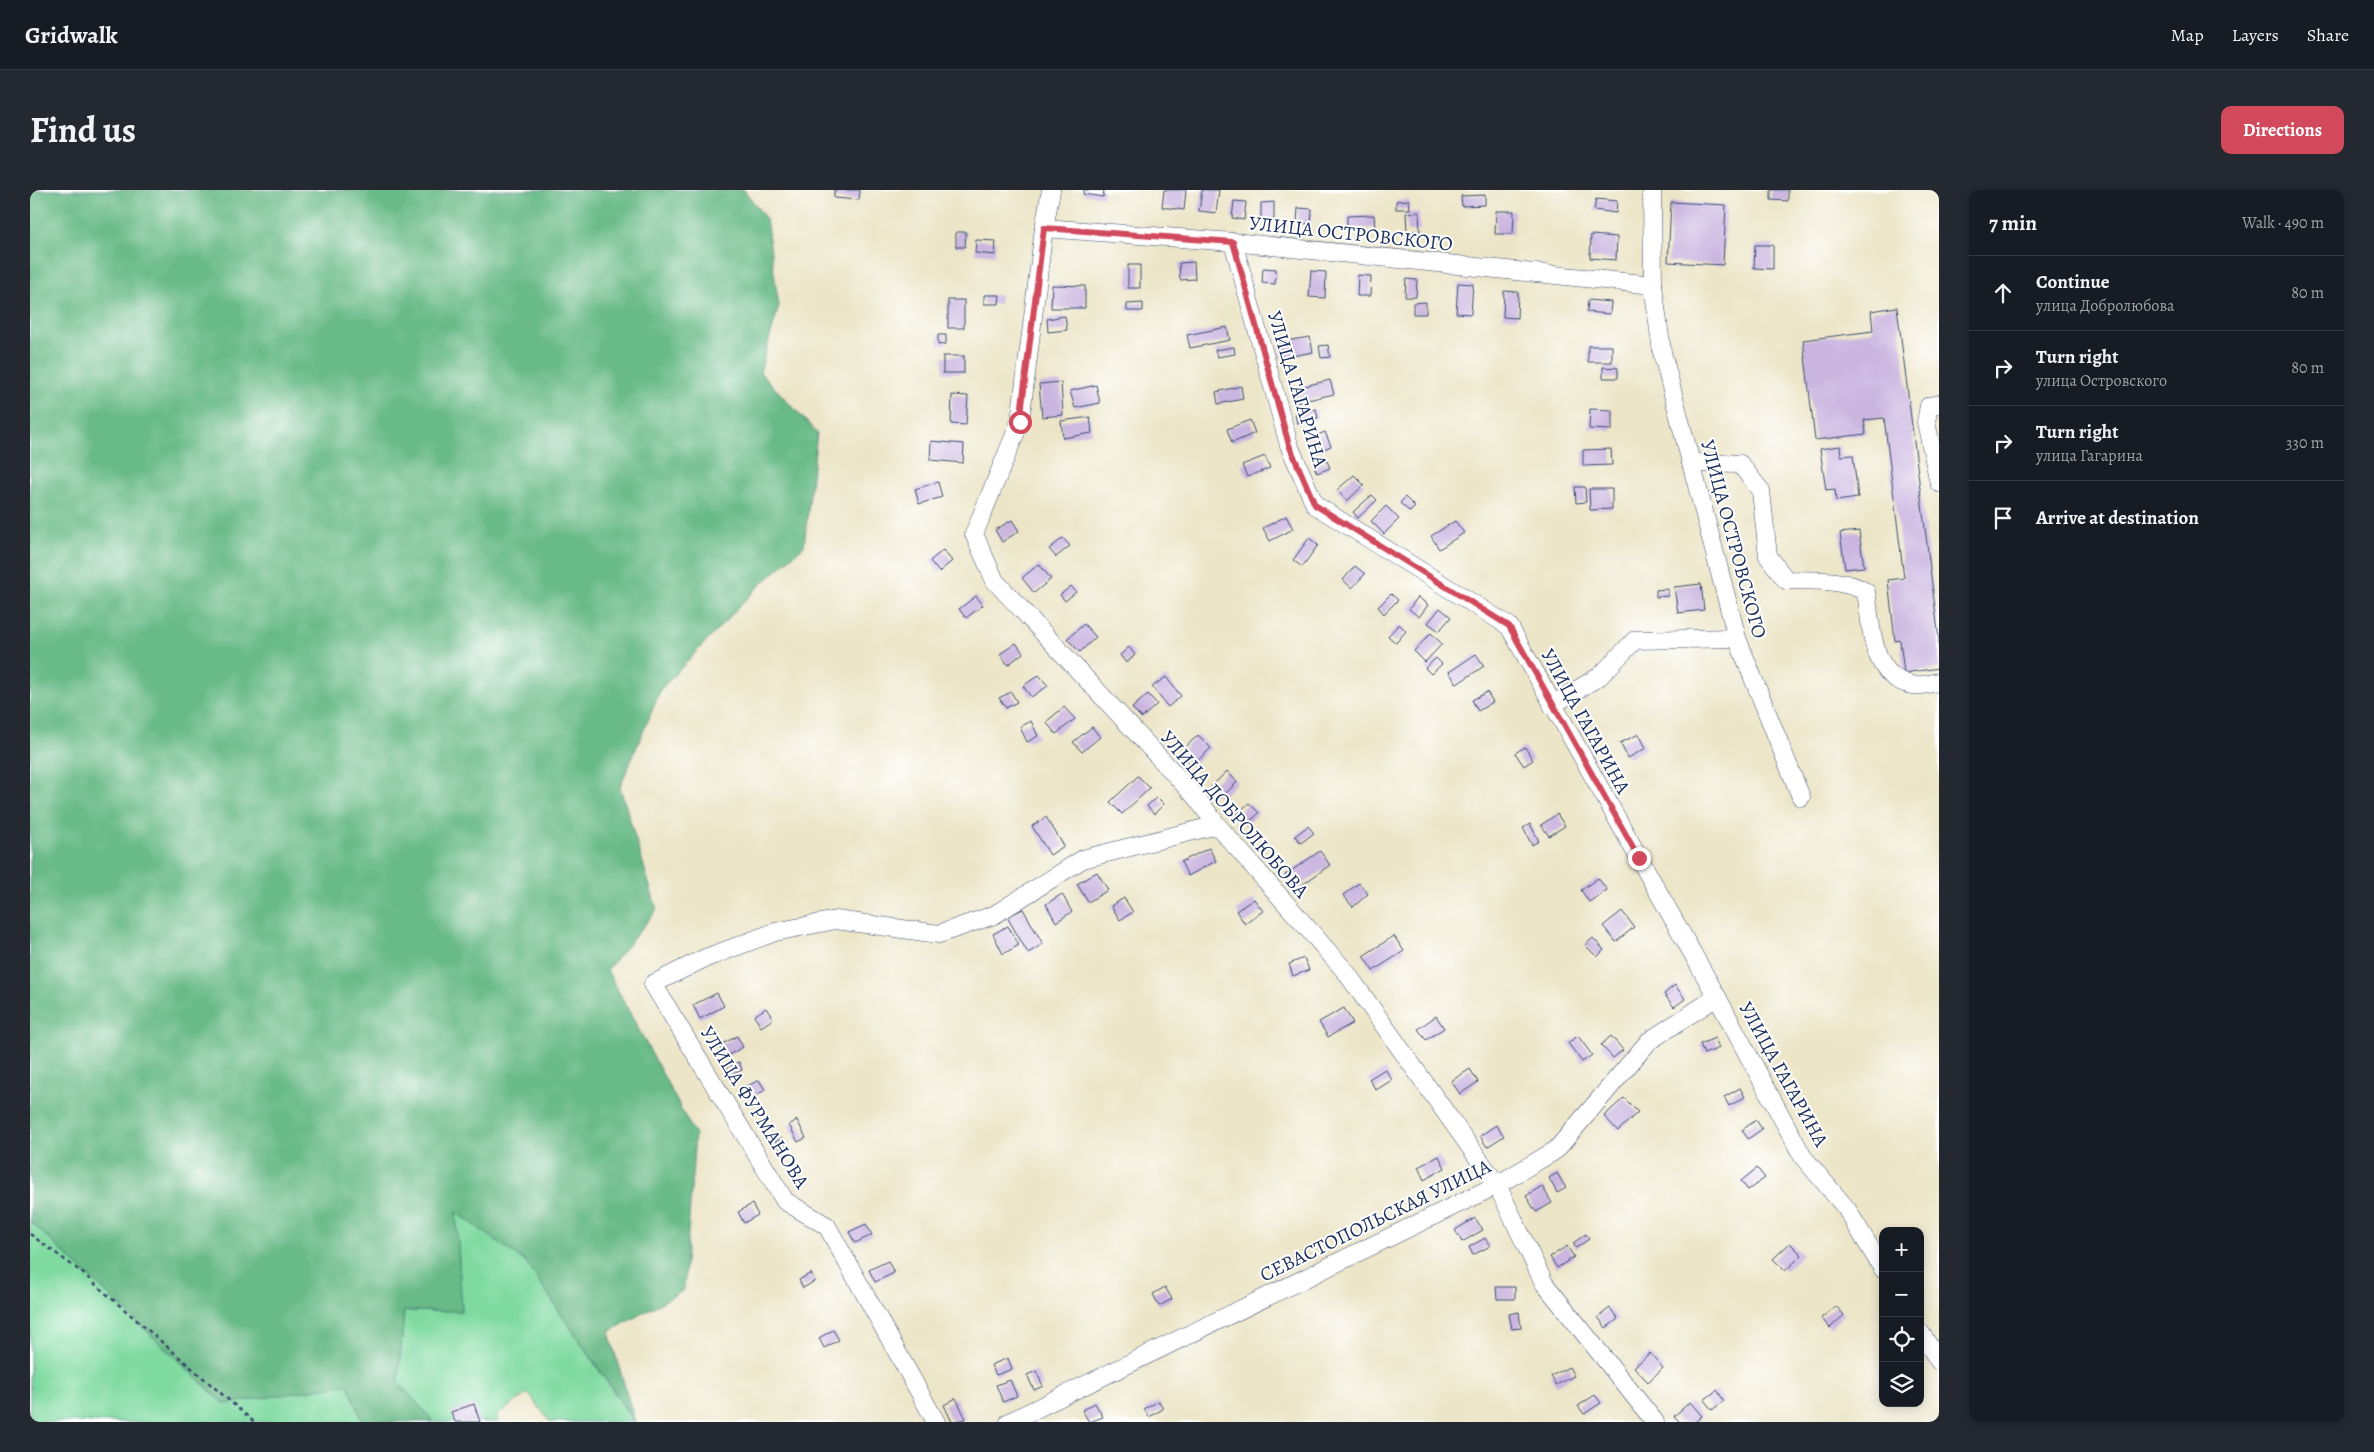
<!DOCTYPE html>
<html lang="en">
<head>
<meta charset="utf-8">
<style>
  :root { --surface:#171b24; --page:#242831; --text:#f1f3f6; --muted:#9ea1a6; --line:#363941; --accent:#d1495b }
  body { margin:0; font-family:Alegreya,serif; background:var(--page); color:var(--text) }
  .controls { position:absolute; right:15px; bottom:15px; display:grid; overflow:hidden; border-radius:10px; box-shadow:0 2px 12px #0003 }
  .controls button { width:45px; height:45px; display:grid; place-items:center; padding:0; border:0; border-bottom:1px solid var(--line); background:var(--surface); color:var(--text); font:25px sans-serif }
  .stop { position:absolute; width:15px; height:15px; margin:-11px; border:4px solid #d1495b; border-radius:50%; background:#fff }
  .stop.end { background:#d1495b; border-color:#fff; box-shadow:0 1px 5px #0008 }
  .list { margin:0; padding:0; list-style:none }
  h2 { display:flex; justify-content:space-between; align-items:center; height:65px; margin:0; padding:0 20px; font-size:21px }
  h2 small { font-size:16px; font-weight:400; color:var(--muted) }
  .list li { display:grid; grid-template-columns:32px 1fr auto; gap:15px; align-items:center; box-sizing:border-box; height:75px; padding:0 20px; border-top:1px solid var(--line) }
  .list b { display:block; font-size:19px; white-space:nowrap }
  .list p { margin:0; font-size:16px; white-space:nowrap; color:var(--muted) }
  .list em { font-size:16px; font-style:normal; color:var(--muted) }
  .icon { flex:none; width:28px; height:28px; fill:none; stroke:currentColor; stroke-width:2; stroke-linecap:round; stroke-linejoin:round }
  .map { position:relative; flex:none; width:1909px; height:1232px; overflow:hidden; border-radius:10px }
  header { display:flex; align-items:center; gap:30px; box-sizing:border-box; height:70px; padding:0 25px; background:var(--surface); border-bottom:1px solid var(--line) }
  header strong { font-size:24px }
  nav { display:flex; gap:28px; margin-inline-start:auto; font-size:18px }
  .intro { display:flex; align-items:center; justify-content:space-between; box-sizing:border-box; height:120px; padding:0 30px }
  h1 { margin:0; font-size:35px }
  .button { padding:12px 22px; border-radius:10px; background:var(--accent); color:#fff; font-size:18px; font-weight:700 }
  main { display:flex; gap:30px; padding:0 30px }
  aside { flex:1; background:var(--surface); border-radius:10px; box-shadow:0 2px 12px #0003 }
  .map>svg:first-child { display:block }
  .green { fill:#7fdaa0; stroke:#4d847f }
  .forest { fill:#67ba86; stroke:#417472 }
  .building { fill:#cab5e0 }
  .lines { fill:none; stroke-linecap:round; stroke-linejoin:round }
  .minor-casing { stroke:#3a4a6e; stroke-width:19 }
  .path { stroke:#3a4a6e; stroke-width:2.5; stroke-dasharray:4 4; stroke-linecap:butt }
  .minor { stroke:#fff; stroke-width:18 }
  .route { stroke:#d1495b; stroke-width:6 }
  .labels { text-anchor:middle; stroke-width:4; stroke-linejoin:round; paint-order:stroke }
  .street-label { font-size:20px; fill:#1b2f5e; stroke:#fff }
</style>
</head>
<body>
<header>
<strong>Gridwalk</strong>
<nav><a>Map</a><a>Layers</a><a>Share</a></nav>
</header>
<div class="intro"><h1>Find us</h1><a class="button">Directions</a></div>
<main>
<div class="map">
<svg width="1909" height="1232" viewBox="0 0 1909 1232">
  <rect width="100%" height="100%" fill="#fff"/>
  <filter id="ink" filterUnits="userSpaceOnUse"><feTurbulence type="fractalNoise" baseFrequency=".02" numOctaves="2"/><feDisplacementMap in="SourceGraphic" scale="10" xChannelSelector="R" yChannelSelector="G"/><feConvolveMatrix kernelMatrix="1 2 1 2 8 2 1 2 1" color-interpolation-filters="sRGB"/></filter>
  <filter id="wash" filterUnits="userSpaceOnUse"><feTurbulence type="fractalNoise" baseFrequency=".0096" numOctaves="4" result="noise"/><feDisplacementMap in="SourceGraphic" scale="20" xChannelSelector="R" yChannelSelector="G"/><feGaussianBlur stdDeviation="1.12" result="paint"/><feColorMatrix in="noise" values="0 0 0 0 0 0 0 0 0 0 0 0 0 0 0 0 0 1.4 0 .05"/><feComposite in="paint" operator="in"/></filter>
  <g filter="url(#wash)">
    <rect width="100%" height="100%" fill="#ece5c7"/>
    <g class="green">
      <path d="M426 1021 496 1072 604 1232H520L498 1203 467 1225 468 1232H404L368 1192 374 1121H432Z"/>
      <path d="M0 1031 194 1214 318 1194 333 1232H0Z"/>
    </g>
    <path class="forest" d="M0 0H714L736 29 749 116 730 182 787 243 774 356 726 399 631 499 590 597 627 720 577 780 665 945 654 1100 579 1142 605 1232 496 1072 426 1022 432 1121H374L368 1192 404 1232H333L318 1194 195 1214 0 1031Z"/>
    <g id="blocks">
      <g class="building">
        <path d="M804 0H830L829 10 804 8Z"/>
        <path d="M1054 0H1074L1073 7 1053 4Z"/>
        <path d="M1134 0H1156L1154 20 1132 17Z"/>
        <path d="M1172 0H1189L1186 23 1169 21Z"/>
        <path d="M1741 0H1758V11L1741 10Z"/>
        <path d="M1455 5V15L1432 16 1431 6Z"/>
        <path d="M1566 9 1587 11 1586 23 1564 20Z"/>
        <path d="M1379 10 1380 19H1366V11Z"/>
        <path d="M1204 11 1216 12 1214 30 1202 28Z"/>
        <path d="M1244 12V30H1231V13Z"/>
        <path d="M1641 12 1696 15 1693 75 1638 72Z"/>
        <path d="M1268 18 1282 19 1281 34 1267 33Z"/>
        <path d="M1466 21H1484L1483 44H1465Z"/>
        <path d="M1389 22 1390 41H1377L1376 23Z"/>
        <path d="M1344 25 1345 38 1317 39V26Z"/>
        <path d="M926 42H936L935 57H926Z"/>
        <path d="M1561 45 1587 47 1586 70 1560 68Z"/>
        <path d="M946 50 966 51 965 65 945 63Z"/>
        <path d="M1725 55H1743V79L1724 78Z"/>
        <path d="M1164 72 1165 89 1150 90 1149 73Z"/>
        <rect x="1098" y="75" width="12" height="23"/>
        <path d="M1233 78 1246 79 1245 94 1232 93Z"/>
        <path d="M1281 81 1296 82 1295 108 1279 107Z"/>
        <path d="M1328 85 1341 86 1340 106H1327Z"/>
        <path d="M1376 89 1387 90 1386 107H1375Z"/>
        <path d="M1428 93 1443 94 1441 124 1426 123Z"/>
        <path d="M1022 95 1055 96V118H1021Z"/>
        <path d="M1474 101 1488 102 1487 128 1473 127Z"/>
        <path d="M954 105H970L969 114H954Z"/>
        <rect x="918" y="110" width="16" height="28"/>
        <path d="M1558 110 1581 112 1580 124 1557 122Z"/>
        <path d="M1396 112V124H1383V113Z"/>
        <path d="M1113 113V121H1097V114Z"/>
        <path d="M1867 117 1909 449V478L1874 483 1870 450 1865 451 1858 390 1874 388 1854 228 1834 230 1836 244 1785 250 1773 150 1843 141 1841 121Z"/>
        <path d="M1035 126 1037 140 1018 142 1017 129Z"/>
        <path d="M1197 137 1200 150 1160 158 1157 145Z"/>
        <path d="M908 145H916V154L908 155Z"/>
        <path d="M1280 147 1283 162 1252 168 1249 152Z"/>
        <path d="M1298 155 1300 167 1291 168 1289 156Z"/>
        <rect x="1558" y="156" width="24" height="16"/>
        <path d="M1204 157 1205 164 1187 167 1185 160Z"/>
        <rect x="913" y="166" width="21" height="17"/>
        <path d="M1573 177 1588 178V188H1573Z"/>
        <path d="M1300 190 1304 204 1265 213 1262 199Z"/>
        <path d="M1031 192 1033 225 1012 227 1009 194Z"/>
        <path d="M1066 195 1070 213 1045 218 1040 201Z"/>
        <path d="M1211 196 1213 209 1188 214 1186 202Z"/>
        <path d="M922 205 938 206 936 235 921 234Z"/>
        <path d="M1286 219 1288 228 1267 233 1265 224Z"/>
        <path d="M1560 219 1582 220V240L1559 239Z"/>
        <path d="M1060 227 1062 243 1033 248 1031 231Z"/>
        <path d="M1220 230 1225 243 1202 253 1197 239Z"/>
        <path d="M1295 242 1301 256 1284 263 1278 249Z"/>
        <path d="M901 251 934 254 933 273 900 270Z"/>
        <path d="M1810 256 1811 266 1823 265 1828 308 1806 311 1805 299 1796 300 1790 259Z"/>
        <path d="M1581 259 1582 275 1553 276V260Z"/>
        <path d="M1235 266 1240 278 1217 287 1212 275Z"/>
        <path d="M1297 271 1300 278 1287 283 1284 276Z"/>
        <path d="M1324 285 1334 295 1317 311 1307 300Z"/>
        <path d="M908 292 912 307 889 314 885 299Z"/>
        <path d="M1545 297H1555L1556 312 1546 313Z"/>
        <path d="M1559 299H1582V319L1560 320Z"/>
        <path d="M1342 305 1347 310 1328 328 1323 322Z"/>
        <path d="M1375 307 1385 317 1380 322 1370 313Z"/>
        <path d="M1356 316 1369 329 1354 344 1341 331Z"/>
        <path d="M1256 326 1263 339 1240 351 1233 338Z"/>
        <path d="M982 330 989 341 972 352 965 340Z"/>
        <path d="M1425 331 1434 343 1409 359 1401 346Z"/>
        <path d="M1829 341 1834 377 1815 379 1810 343Z"/>
        <path d="M1033 348 1040 356 1026 367 1019 359Z"/>
        <path d="M1279 348 1288 355 1272 377 1263 370Z"/>
        <path d="M913 360 922 371 909 382 900 371Z"/>
        <path d="M1009 374 1021 389 1004 403 992 388Z"/>
        <path d="M1325 376 1335 384 1322 398 1313 390Z"/>
        <path d="M1671 394 1674 420 1648 423 1644 397Z"/>
        <path d="M1041 396 1046 402 1035 411 1030 405Z"/>
        <path d="M1638 399V406L1626 407V400Z"/>
        <path d="M1361 404 1368 410 1354 424 1348 417Z"/>
        <path d="M946 406 953 415 936 428 929 419Z"/>
        <path d="M1388 407 1398 415 1389 427 1379 419Z"/>
        <path d="M1410 418 1421 427 1409 441 1398 433Z"/>
        <path d="M1054 434 1066 447 1050 462 1037 449Z"/>
        <path d="M1369 434 1376 441 1366 453 1358 446Z"/>
        <path d="M1401 443 1412 454 1395 472 1384 461Z"/>
        <path d="M986 453 993 463 978 475 970 464Z"/>
        <path d="M1099 457 1105 465 1096 473 1090 465Z"/>
        <path d="M1446 464 1454 476 1427 494 1419 482Z"/>
        <path d="M1406 468 1412 474 1401 484 1395 478Z"/>
        <path d="M1009 485 1018 496 1001 507 993 496Z"/>
        <path d="M1136 487 1151 506 1138 517 1122 497Z"/>
        <path d="M981 502 987 512 976 518 969 508Z"/>
        <path d="M1457 502 1463 512 1448 521 1442 510Z"/>
        <path d="M1118 504 1127 514 1112 528 1102 518Z"/>
        <path d="M1034 517 1045 529 1026 544 1016 532Z"/>
        <path d="M1001 531 1008 546 997 552 990 537Z"/>
        <path d="M1062 537 1070 547 1052 562 1043 552Z"/>
        <path d="M1609 544 1616 558 1598 568 1590 553Z"/>
        <path d="M1168 545 1181 558 1162 576 1150 562Z"/>
        <path d="M1495 557 1503 570 1494 576 1485 563Z"/>
        <path d="M1197 581 1207 592 1191 608 1180 598Z"/>
        <path d="M1108 586 1120 598 1092 624 1080 612Z"/>
        <path d="M1127 607 1134 614 1124 624 1117 616Z"/>
        <path d="M1219 613 1229 623 1215 636 1206 625Z"/>
        <path d="M1527 624 1535 636 1519 646 1511 635Z"/>
        <path d="M1016 627 1034 656 1020 665 1002 636Z"/>
        <path d="M1500 634 1509 651 1502 655 1493 638Z"/>
        <path d="M1278 636 1284 643 1271 653 1265 646Z"/>
        <path d="M1179 658 1186 671 1158 686 1151 672Z"/>
        <path d="M1290 661 1300 675 1265 700 1255 685Z"/>
        <path d="M1067 682 1078 700 1058 712 1047 694Z"/>
        <path d="M1568 688 1577 700 1559 712 1551 700Z"/>
        <path d="M1329 693 1338 704 1323 717 1313 705Z"/>
        <path d="M1032 704 1042 722 1026 732 1016 714Z"/>
        <path d="M1094 708 1103 722 1090 730 1081 716Z"/>
        <path d="M1224 709 1233 721 1215 734 1206 721Z"/>
        <path d="M993 719 1013 754 998 763 977 727Z"/>
        <path d="M1592 721 1604 737 1586 752 1573 736Z"/>
        <path d="M978 736 989 755 973 764 963 744Z"/>
        <path d="M1364 746 1374 761 1343 781 1333 766Z"/>
        <path d="M1563 748 1574 760 1567 767 1555 755Z"/>
        <path d="M1274 768 1279 780 1263 786 1259 774Z"/>
        <path d="M1645 795 1655 809 1644 817 1634 804Z"/>
        <path d="M687 803 694 816 670 829 663 815Z"/>
        <path d="M736 818 743 829 731 837 724 826Z"/>
        <path d="M1314 818 1323 833 1298 847 1289 832Z"/>
        <path d="M1406 826 1414 838 1396 850 1388 839Z"/>
        <path d="M707 846 713 857 695 867 689 856Z"/>
        <path d="M1548 846 1562 865 1552 872 1538 853Z"/>
        <path d="M1581 846 1593 860 1583 868 1571 855Z"/>
        <path d="M1685 848 1689 858 1674 864 1670 854Z"/>
        <path d="M709 872 712 880 699 885 697 876Z"/>
        <path d="M1355 879 1362 890 1346 900 1339 889Z"/>
        <path d="M1440 879 1448 892 1430 904 1421 891Z"/>
        <path d="M729 890 735 900 718 910 712 899Z"/>
        <path d="M1710 898 1715 907 1699 916 1694 907Z"/>
        <path d="M1594 908 1608 922 1588 941 1574 926Z"/>
        <path d="M767 930 776 948 768 952 759 935Z"/>
        <path d="M1726 930 1732 939 1718 949 1712 940Z"/>
        <path d="M1466 935 1474 946 1457 957 1450 946Z"/>
        <path d="M752 948 758 958 751 962 745 952Z"/>
        <path d="M1409 966 1415 978 1394 990 1388 977Z"/>
        <path d="M1727 978 1735 988 1718 1000 1711 991Z"/>
        <path d="M1527 983 1536 998 1527 1003 1519 988Z"/>
        <path d="M1512 996 1522 1013 1506 1022 1496 1006Z"/>
        <path d="M722 1014 728 1025 714 1033 708 1022Z"/>
        <path d="M1445 1028 1453 1040 1432 1052 1425 1040Z"/>
        <path d="M836 1034 842 1045 825 1053 819 1042Z"/>
        <path d="M1556 1044 1559 1049 1546 1058 1543 1053Z"/>
        <path d="M1455 1048 1460 1056 1443 1065 1439 1057Z"/>
        <path d="M1760 1053 1772 1065 1755 1081 1743 1069Z"/>
        <path d="M1537 1056 1544 1067 1527 1078 1520 1067Z"/>
        <path d="M858 1071 864 1083 845 1092 839 1080Z"/>
        <path d="M781 1083 785 1091 773 1098 769 1090Z"/>
        <path d="M1135 1097 1142 1109 1129 1116 1123 1104Z"/>
        <path d="M1466 1097H1485V1109H1467Z"/>
        <path d="M1806 1116 1814 1125 1800 1138 1791 1128Z"/>
        <path d="M1580 1118 1588 1129 1576 1138 1568 1127Z"/>
        <path d="M1489 1122 1491 1138 1482 1139 1479 1124Z"/>
        <path d="M803 1140 809 1150 794 1158 789 1148Z"/>
        <path d="M1620 1163 1633 1178 1618 1192 1604 1177Z"/>
        <path d="M978 1168 982 1179 966 1185 961 1175Z"/>
        <path d="M1539 1177 1544 1186 1526 1195 1521 1186Z"/>
        <path d="M1006 1181 1013 1196 1004 1200 997 1185Z"/>
        <path d="M980 1190 987 1206 973 1212 966 1195Z"/>
        <path d="M1687 1200 1694 1211 1682 1220 1674 1210Z"/>
        <path d="M1565 1205 1571 1213 1554 1224 1548 1216Z"/>
        <path d="M926 1208 936 1229 922 1232 914 1215Z"/>
        <path d="M1129 1211 1133 1219 1119 1227 1114 1219Z"/>
        <path d="M1660 1212 1672 1226 1665 1232H1650L1644 1226Z"/>
        <path d="M1065 1213 1073 1227 1059 1232 1052 1220Z"/>
        <path d="M444 1214 450 1232H425L421 1222Z"/>
      </g>
    </g>
  </g>
  <g filter="url(#ink)">
    <use href="#blocks" fill-opacity="0" stroke="#3a4a6e" stroke-width="1"/>
    <g class="lines">
      <g class="minor-casing">
        <g id="minor">
          <path d="M1021 0 1014 38 990 232 944 344 965 391 1165 606 1187 635 1316 782 1467 995 1514 1093 1625 1232"/>
          <path d="M1622 0 1623 95 1632 162 1707 448 1771 607"/>
          <path d="M1014 38 1203 52 1623 95"/>
          <path d="M1203 52 1259 255 1285 315 1479 436 1687 807 1773 967 1816 1018 1853 1079"/>
          <path d="M1909 214 1899 216 1896 232 1909 293"/>
          <path d="M1661 273 1710 274 1731 301 1738 366 1756 390C1782 391 1813 388 1836 402 1842 436 1840 487 1882 495 1890 497 1901 493 1909 492"/>
          <path d="M1522 515 1570 486 1605 450 1707 448"/>
          <path d="M1890 1142 1909 1171"/>
          <path d="M906 1232 797 1036 755 1011 623 794 673 769 745 742 806 730 909 744 964 725 1053 669 1187 635"/>
          <path d="M979 1232 1467 995 1526 960 1619 851 1687 807"/>
        </g>
      </g>
      <path class="path" d="M0 1044 50 1081 224 1232"/>
      <use href="#minor" class="minor"/>
    </g>
  </g>
  <g class="lines" filter="url(#ink)">
    <path class="route" d="M990 232 1014 38 1203 52 1259 255 1285 315 1479 436 1609 668"/>
  </g>
  <g class="labels">
    <g class="street-label">
      <text transform="translate(1321 43) rotate(6)" y="7">УЛИЦА ОСТРОВСКОГО</text>
      <text transform="translate(1268 199) rotate(73)" y="7">УЛИЦА ГАГАРИНА</text>
      <text transform="translate(1704 349) rotate(75)" y="7">УЛИЦА ОСТРОВСКОГО</text>
      <text transform="translate(1556 531) rotate(61)" y="7">УЛИЦА ГАГАРИНА</text>
      <text transform="translate(1205 624) rotate(49)" y="7">УЛИЦА ДОБРОЛЮБОВА</text>
      <text transform="translate(1754 884) rotate(61)" y="7">УЛИЦА ГАГАРИНА</text>
      <text transform="translate(725 917) rotate(58)" y="7">УЛИЦА ФУРМАНОВА</text>
      <text transform="translate(1345 1030) rotate(-26)" y="7">СЕВАСТОПОЛЬСКАЯ УЛИЦА</text>
    </g>
  </g>
</svg>
<div class="controls">
<button>+</button>
<button>−</button>
<button><svg class="icon" aria-label="locate" viewBox="0 0 24 24"><circle cx="12" cy="12" r="6"/><path d="M12 2v4M12 18v4M2 12h4M18 12h4"/></svg></button>
<button><svg class="icon" aria-label="layers" viewBox="0 0 24 24"><path d="M12 4l9 5-9 5-9-5zM3 14l9 5 9-5"/></svg></button>
</div>
<div class="stop" style="left:990px;top:232px"></div>
<div class="stop end" style="left:1609px;top:668px"></div>
</div>
<aside>
<h2>7 min<small>Walk · 490 m</small></h2>
<ul class="list">
<li><svg class="icon" aria-label="ahead" viewBox="0 0 24 24"><path d="M12 20V5M6 11l6-6 6 6"/></svg><div><b>Continue</b><p>улица Добролюбова</p></div><em>80 m</em></li>
<li><svg class="icon" aria-label="right" viewBox="0 0 24 24"><path d="M7 20v-9h11M14 6l5 5-5 5"/></svg><div><b>Turn right</b><p>улица Островского</p></div><em>80 m</em></li>
<li><svg class="icon" aria-label="right" viewBox="0 0 24 24"><path d="M7 20v-9h11M14 6l5 5-5 5"/></svg><div><b>Turn right</b><p>улица Гагарина</p></div><em>330 m</em></li>
<li><svg class="icon" aria-label="arrive" viewBox="0 0 24 24"><path d="M6 21V4h12l-3 4 3 4H6"/></svg><div><b>Arrive at destination</b></div></li>
</ul>
</aside>
</main>
</body>
</html>
